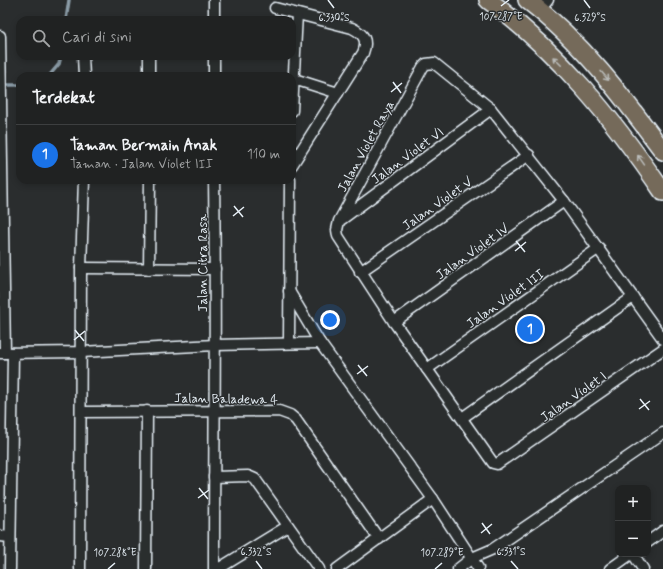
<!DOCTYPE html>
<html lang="id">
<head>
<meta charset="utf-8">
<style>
  :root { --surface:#202222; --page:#2d2f2f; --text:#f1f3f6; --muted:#a2a4a5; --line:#3d3f40; --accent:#1a73e8 }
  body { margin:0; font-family:Mynerve,sans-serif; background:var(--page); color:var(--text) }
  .controls { position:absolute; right:12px; bottom:12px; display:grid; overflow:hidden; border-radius:8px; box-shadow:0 2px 6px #0003 }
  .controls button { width:36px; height:36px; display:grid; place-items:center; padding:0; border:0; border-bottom:1px solid var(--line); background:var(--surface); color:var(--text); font:20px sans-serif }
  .you { position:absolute; left:330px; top:320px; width:14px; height:14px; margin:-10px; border:3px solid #fff; border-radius:50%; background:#1a73e8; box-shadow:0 0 0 6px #1a73e833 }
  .badge { display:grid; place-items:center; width:26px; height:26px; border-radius:50%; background:var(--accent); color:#fff; font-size:13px; font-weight:700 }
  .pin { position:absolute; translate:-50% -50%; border:2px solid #fff; box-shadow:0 1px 4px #0006 }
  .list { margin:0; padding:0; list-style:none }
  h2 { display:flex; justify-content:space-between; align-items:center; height:52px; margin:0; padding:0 16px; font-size:17px }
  h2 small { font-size:13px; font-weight:400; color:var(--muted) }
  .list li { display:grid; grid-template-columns:26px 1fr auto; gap:12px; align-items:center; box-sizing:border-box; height:60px; padding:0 16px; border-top:1px solid var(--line) }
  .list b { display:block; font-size:15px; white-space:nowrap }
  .list p { margin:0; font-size:13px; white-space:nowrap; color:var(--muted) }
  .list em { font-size:13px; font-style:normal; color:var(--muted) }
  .icon { flex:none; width:22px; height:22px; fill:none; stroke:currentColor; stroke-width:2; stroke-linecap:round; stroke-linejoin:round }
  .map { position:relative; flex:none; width:663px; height:569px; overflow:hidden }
  .search { position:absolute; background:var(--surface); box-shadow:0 2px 6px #0003; left:16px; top:16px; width:280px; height:44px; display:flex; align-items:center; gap:10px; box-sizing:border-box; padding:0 14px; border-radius:12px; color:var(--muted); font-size:15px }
  .panel { position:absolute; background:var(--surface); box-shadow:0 2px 6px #0003; left:16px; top:72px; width:280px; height:112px; border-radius:12px }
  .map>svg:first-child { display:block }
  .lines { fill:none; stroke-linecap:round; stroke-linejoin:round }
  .stream { stroke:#8b9ca7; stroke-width:3.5 }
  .street-casing { stroke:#e8f1f8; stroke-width:13 }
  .primary-casing { stroke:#e8f1f8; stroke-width:20 }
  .street { stroke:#2a2d2e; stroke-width:10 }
  .primary { stroke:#746a5a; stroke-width:17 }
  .oneway { stroke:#babbb9 }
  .ticks { fill:none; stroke:#e8f1f8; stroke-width:1.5 }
  .labels { text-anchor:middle; stroke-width:3; stroke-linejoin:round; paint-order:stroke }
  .street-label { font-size:13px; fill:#e8f1f8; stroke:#2a2d2e }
  .ticks-label { font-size:10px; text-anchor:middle; fill:#e8f1f8; stroke:#2a2d2e; stroke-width:3; stroke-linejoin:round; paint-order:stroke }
</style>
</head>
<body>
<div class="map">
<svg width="663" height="569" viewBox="0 0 663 569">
  <rect width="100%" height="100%" fill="#2a2d2e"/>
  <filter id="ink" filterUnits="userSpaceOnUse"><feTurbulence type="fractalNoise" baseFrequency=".025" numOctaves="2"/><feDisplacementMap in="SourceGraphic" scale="8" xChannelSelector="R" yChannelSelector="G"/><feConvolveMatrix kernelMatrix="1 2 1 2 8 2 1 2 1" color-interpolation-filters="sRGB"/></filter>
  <g filter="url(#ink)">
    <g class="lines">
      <g class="stream">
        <path d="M66 20 69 0"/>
        <path d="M49 76 59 64 61 56"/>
        <path d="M1 85H20"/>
      </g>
      <g class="street-casing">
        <g id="street">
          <path d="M214 0V20"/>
          <path d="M275 8 352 28C364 34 368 40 363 53L292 165"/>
          <path d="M540 10 548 0"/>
          <path d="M0 36 5 353"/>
          <path d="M83 56 84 76"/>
          <path d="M149 56V76"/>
          <path d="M214 56V76"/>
          <path d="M294 79 338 93"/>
          <path d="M292 111 297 14"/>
          <path d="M342 219 491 109"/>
          <path d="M81 268 215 269"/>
          <path d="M149 269 150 180"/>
          <path d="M360 272 529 155"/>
          <path d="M289 291 320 343 433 499 478 568"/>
          <path d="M394 322 564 201"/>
          <path d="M663 339 564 201 491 109 434 63 426 64 423 67 339 221 337 230 338 236 394 322 493 463 497 464 663 349"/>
          <path d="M289 342 290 180"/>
          <path d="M0 353 81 352 215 345 320 343"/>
          <path d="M427 369 599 248"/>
          <path d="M81 412 279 411 290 415 296 420 379 539"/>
          <path d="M462 418 633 297"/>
          <path d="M214 477 248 476 255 479 319 569"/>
          <path d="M0 536 10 537"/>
          <path d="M648 542 663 531"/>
          <path d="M633 554 643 569"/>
          <path d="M10 569 13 353"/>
          <path d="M80 569 81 268 84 180"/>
          <path d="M146 569 147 411"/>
          <path d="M214 569C214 439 216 310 214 180"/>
          <path d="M218 569 288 526"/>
          <path d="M337 569 433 499"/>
          <path d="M458 569 472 558 493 549 663 433"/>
          <path d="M610 569 631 554"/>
        </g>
      </g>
      <g class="primary-casing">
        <g id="primary">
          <path d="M488 0C560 53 613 119 663 192"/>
          <path d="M527 0C581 41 623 97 663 151"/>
        </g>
      </g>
      <use href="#street" class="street"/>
      <use href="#primary" class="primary"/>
    </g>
    <defs><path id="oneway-shaft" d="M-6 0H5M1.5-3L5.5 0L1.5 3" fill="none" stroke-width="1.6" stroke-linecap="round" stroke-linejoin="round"/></defs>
    <g class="oneway">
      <use href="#oneway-shaft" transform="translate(557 61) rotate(-135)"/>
      <use href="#oneway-shaft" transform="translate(605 76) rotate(50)"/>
      <use href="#oneway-shaft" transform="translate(641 160) rotate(-125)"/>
    </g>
  </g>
  <path class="ticks" d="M328 0 334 8M584 0 590 8M501 6 509 0M393 82 401 93M391 92 402 83M234 206 243 217M233 216 244 207M516 241 525 252M515 251 526 242M75 330 84 341M74 340 85 331M358 365 367 376M357 374 368 366M640 399 649 410M639 409 650 401M199 488 208 499M198 498 209 490M482 523 490 534M481 533 492 524M256 561 262 569M511 561 518 569M108 569 115 563M435 569 442 563"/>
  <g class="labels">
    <g class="street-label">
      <text transform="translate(365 146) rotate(-61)" y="5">Jalan Violet Raya</text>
      <text transform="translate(407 155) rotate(-36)" y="5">Jalan Violet VI</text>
      <text transform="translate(437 203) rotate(-35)" y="5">Jalan Violet V</text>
      <text transform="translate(472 251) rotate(-35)" y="5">Jalan Violet IV</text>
      <text transform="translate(202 263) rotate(-90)" y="5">Jalan Citra Rasa</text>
      <text transform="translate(505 298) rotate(-35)" y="5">Jalan Violet III</text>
      <text transform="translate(573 396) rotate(-35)" y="5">Jalan Violet I</text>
      <text transform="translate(226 398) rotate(1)" y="5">Jalan Baladewa 4</text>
    </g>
  </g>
  <g class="ticks-label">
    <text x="501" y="20">107.287°E</text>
    <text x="334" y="21">6.330°S</text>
    <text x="590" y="21">6.329°S</text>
    <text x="256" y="555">6.332°S</text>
    <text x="511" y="555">6.331°S</text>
    <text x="115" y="556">107.288°E</text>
    <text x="442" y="556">107.289°E</text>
  </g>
</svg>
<div class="controls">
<button>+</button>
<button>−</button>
</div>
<div class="you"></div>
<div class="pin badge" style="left:530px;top:329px">1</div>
<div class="search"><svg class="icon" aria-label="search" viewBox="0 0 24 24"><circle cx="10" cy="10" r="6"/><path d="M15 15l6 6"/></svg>Cari di sini</div>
<section class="panel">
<h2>Terdekat<small></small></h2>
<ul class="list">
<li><span class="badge">1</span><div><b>Taman Bermain Anak</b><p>Taman · Jalan Violet III</p></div><em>110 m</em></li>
</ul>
</section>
</div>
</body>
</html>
